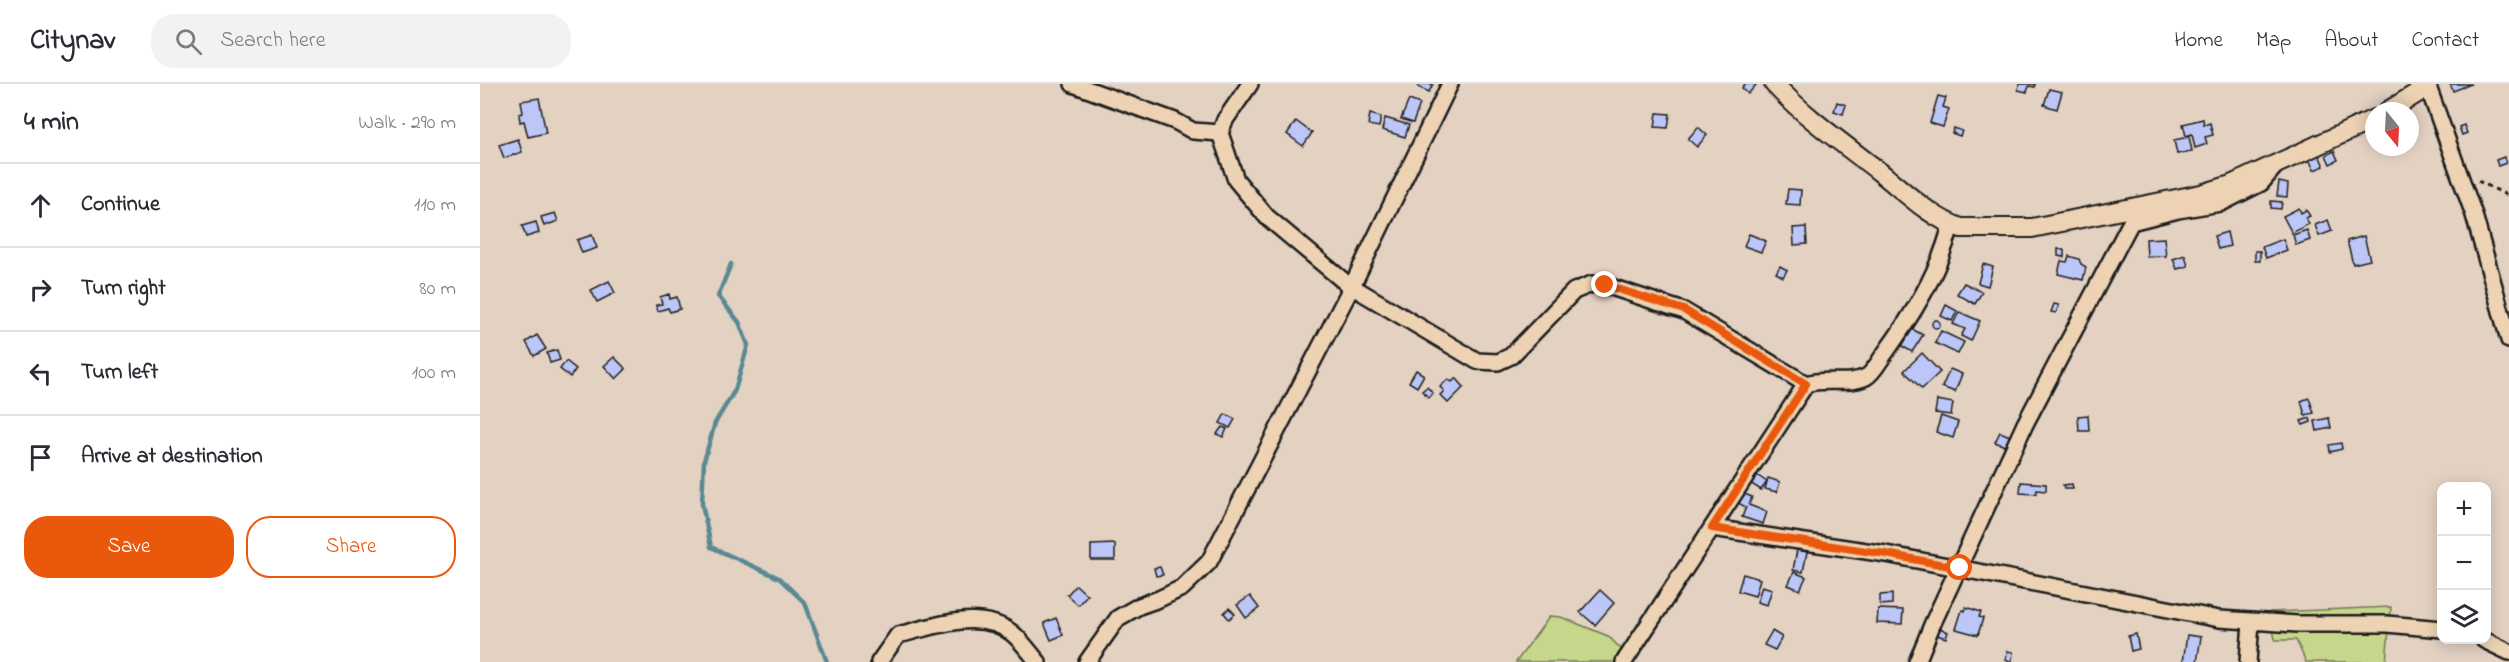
<!DOCTYPE html>
<html lang="en">
<head>
<meta charset="utf-8">
<style>
  :root { --surface:#fff; --page:#f2f2f3; --text:#2b2b33; --muted:#7c7c81; --line:#e1e1e2; --accent:#ea580c }
  body { margin:0; font-family:"Indie Flower",sans-serif; background:var(--page); color:var(--text) }
  .controls { position:absolute; right:18px; bottom:18px; display:grid; overflow:hidden; border-radius:12px; box-shadow:0 3px 15px #0003 }
  .controls button { width:54px; height:54px; display:grid; place-items:center; padding:0; border:0; border-bottom:2px solid var(--line); background:var(--surface); color:var(--text); font:30px sans-serif }
  .compass { position:absolute; left:1885px; top:18px; width:54px; height:54px; border-radius:50%; background:var(--surface); box-shadow:0 3px 15px #0003; rotate:162deg }
  .stop { position:absolute; width:18px; height:18px; margin:-14px; border:4px solid #ea580c; border-radius:50%; background:#fff }
  .stop.end { background:#ea580c; border-color:#fff; box-shadow:0 2px 6px #0008 }
  .list { margin:0; padding:0; list-style:none }
  h2 { display:flex; justify-content:space-between; align-items:center; height:78px; margin:0; padding:0 24px; font-size:26px }
  h2 small { font-size:20px; font-weight:400; color:var(--muted) }
  .list li { display:grid; grid-template-columns:39px 1fr auto; gap:18px; align-items:center; box-sizing:border-box; height:84px; padding:0 24px; border-top:2px solid var(--line) }
  .list b { display:block; font-size:22px; white-space:nowrap }
  .list em { font-size:20px; font-style:normal; color:var(--muted) }
  .actions { display:flex; gap:12px; padding:18px 24px }
  .actions a { flex:1; padding:14px 0; border:2px solid var(--accent); border-radius:24px; text-align:center; font-size:21px; color:var(--accent) }
  .actions .main { background:var(--accent); color:#fff }
  .icon { flex:none; width:33px; height:33px; fill:none; stroke:currentColor; stroke-width:2; stroke-linecap:round; stroke-linejoin:round }
  .map { position:relative; flex:none; width:2029px; height:578px; overflow:hidden }
  header { display:flex; align-items:center; gap:36px; box-sizing:border-box; height:84px; padding:0 30px; background:var(--surface); border-bottom:2px solid var(--line) }
  header strong { font-size:28px }
  nav { display:flex; gap:33px; margin-inline-start:auto; font-size:21px }
  .search { width:420px; height:54px; background:var(--page); display:flex; align-items:center; gap:15px; box-sizing:border-box; padding:0 21px; border-radius:24px; color:var(--muted); font-size:22px }
  main { display:flex }
  aside { flex:1; background:var(--surface) }
  .map>svg:first-child { display:block }
  .green { fill:#c6d68a; stroke:#717953; stroke-width:1.5 }
  .lines { fill:none; stroke-linecap:round; stroke-linejoin:round }
  .stream { stroke:#5a8993; stroke-width:4.5 }
  .building { fill:#bcc7f8; stroke:#1c1c1c; stroke-width:1.5 }
  .minor-casing { stroke:#1c1c1c; stroke-width:20 }
  .tertiary-casing { stroke:#1c1c1c; stroke-width:22 }
  .path { stroke:#1c1c1c; stroke-width:3; stroke-dasharray:4.5 4.5; stroke-linecap:butt }
  .minor { stroke:#edd3b4; stroke-width:15 }
  .tertiary { stroke:#edd3b4; stroke-width:18 }
  .route { stroke:#ea580c; stroke-width:8 }
</style>
</head>
<body>
<header>
<strong>Citynav</strong>
<div class="search"><svg class="icon" aria-label="search" viewBox="0 0 24 24"><circle cx="10" cy="10" r="6"/><path d="M15 15l6 6"/></svg>Search here</div>
<nav><a>Home</a><a>Map</a><a>About</a><a>Contact</a></nav>
</header>
<main>
<aside>
<h2>4 min<small>Walk · 290 m</small></h2>
<ul class="list">
<li><svg class="icon" aria-label="ahead" viewBox="0 0 24 24"><path d="M12 20V5M6 11l6-6 6 6"/></svg><div><b>Continue</b></div><em>110 m</em></li>
<li><svg class="icon" aria-label="right" viewBox="0 0 24 24"><path d="M7 20v-9h11M14 6l5 5-5 5"/></svg><div><b>Turn right</b></div><em>80 m</em></li>
<li><svg class="icon" aria-label="left" viewBox="0 0 24 24"><path d="M17 20v-9H6M10 6l-5 5 5 5"/></svg><div><b>Turn left</b></div><em>100 m</em></li>
<li><svg class="icon" aria-label="arrive" viewBox="0 0 24 24"><path d="M6 21V4h12l-3 4 3 4H6"/></svg><div><b>Arrive at destination</b></div></li>
</ul>
<div class="actions"><a class="main">Save</a><a>Share</a></div>
</aside>
<div class="map">
<svg width="2029" height="578" viewBox="0 0 2029 578">
  <rect width="100%" height="100%" fill="#e3d1c2"/>
  <filter id="ink" filterUnits="userSpaceOnUse"><feTurbulence type="fractalNoise" baseFrequency=".0167" numOctaves="2"/><feDisplacementMap in="SourceGraphic" scale="12" xChannelSelector="R" yChannelSelector="G"/><feConvolveMatrix kernelMatrix="1 2 1 2 8 2 1 2 1" color-interpolation-filters="sRGB"/></filter>
  <g filter="url(#ink)">
    <g class="green">
      <path d="M1911 523 1906 578H1826L1816 556H1795L1790 528Z"/>
      <path d="M1070 532 1081 533 1128 552 1154 578H1036Z"/>
    </g>
    <g class="lines">
      <path class="stream" d="M251 180 238 212 259 238 268 261 255 306 235 339 224 377 222 420 231 463 299 494 325 519 347 578"/>
    </g>
    <g class="building">
      <path d="M939 0H953L949 8 938 3Z"/>
      <path d="M1265 0H1275L1276 1 1268 10 1262 4Z"/>
      <path d="M1539 0H1555V3L1549 2 1547 8 1538 6Z"/>
      <path d="M1970 0H1991L1973 7Z"/>
      <path d="M1569 5 1582 8 1577 25 1564 21Z"/>
      <path d="M1458 12 1466 14 1463 23 1469 25 1463 43 1450 39Z"/>
      <path d="M59 14 66 49 48 53 44 37 40 38 39 30 43 29 41 17Z"/>
      <path d="M929 16 940 20 933 39 921 35Z"/>
      <path d="M1357 18 1366 21 1363 30 1354 27Z"/>
      <path d="M1177 29 1190 30 1188 44 1175 43Z"/>
      <path d="M890 30 901 33 899 43 888 41Z"/>
      <path d="M905 34 929 41 925 53 902 46Z"/>
      <path d="M1723 35 1724 41 1730 39 1733 51 1725 53 1727 60 1715 64 1712 50 1706 52 1703 40Z"/>
      <path d="M816 37 832 49 823 62 807 50Z"/>
      <path d="M1984 41 1987 49 1982 51 1979 43Z"/>
      <path d="M1218 43 1227 51 1217 63 1208 55Z"/>
      <path d="M1474 44 1482 47 1480 52 1472 49Z"/>
      <path d="M1709 53 1712 67 1697 70 1694 56Z"/>
      <path d="M38 55 42 68 24 74 19 61Z"/>
      <path d="M1854 67 1858 76 1850 80 1846 71Z"/>
      <path d="M1839 71 1844 82 1834 86 1829 75Z"/>
      <path d="M2024 73 2026 79 2018 82 2016 76Z"/>
      <path d="M1799 98 1808 100 1807 113 1797 112Z"/>
      <path d="M1308 105 1321 106 1320 121 1306 120Z"/>
      <path d="M1791 117 1802 118 1801 125 1791 124Z"/>
      <path d="M1819 124 1821 129 1826 126 1830 132 1826 134 1829 140 1812 149 1803 132Z"/>
      <path d="M75 129 78 137 64 142 61 133Z"/>
      <path d="M1848 136 1852 147 1839 152 1835 141Z"/>
      <path d="M56 138 59 149 46 153 42 142Z"/>
      <path d="M1326 143 1327 160 1314 161 1313 144Z"/>
      <path d="M1827 146 1830 156 1816 161 1813 151Z"/>
      <path d="M1747 148 1750 162 1738 165 1734 152Z"/>
      <path d="M1269 150 1286 157 1281 168 1264 162Z"/>
      <path d="M112 151 117 164 102 169 97 156Z"/>
      <path d="M1884 152 1890 176 1873 180 1867 157Z"/>
      <path d="M1684 154 1686 172 1667 173 1666 155Z"/>
      <path d="M1803 155 1807 166 1786 174 1782 163Z"/>
      <path d="M1578 165 1584 166V173L1578 172Z"/>
      <rect x="1775" y="167" width="5" height="10"/>
      <path d="M1705 171 1708 182 1697 185 1693 175Z"/>
      <path d="M1589 172 1599 175 1601 180 1606 183 1603 196 1578 190 1581 177 1587 178Z"/>
      <path d="M1503 180 1513 183 1508 202 1498 199Z"/>
      <path d="M1300 182 1307 186 1303 193 1296 189Z"/>
      <path d="M129 197 135 209 117 218 111 206Z"/>
      <path d="M1484 199 1502 208 1495 220 1477 210Z"/>
      <path d="M189 210 190 215 197 213 200 225 190 228 188 224 178 227 176 221 182 220 180 213Z"/>
      <path d="M1574 220 1579 221 1576 229 1571 228Z"/>
      <path d="M1466 221 1477 227 1472 237 1461 232Z"/>
      <path d="M1479 228 1500 237 1491 257 1481 252 1485 245 1473 240Z"/>
      <circle cx="1456" cy="240" r="4"/>
      <path d="M1432 245 1443 251 1432 268 1422 262Z"/>
      <path d="M1461 247 1484 258 1478 270 1455 259Z"/>
      <path d="M57 251 66 265 54 272 46 258Z"/>
      <path d="M77 266 80 276 70 279 67 269Z"/>
      <path d="M1442 269 1460 288 1442 305 1424 287Z"/>
      <path d="M134 273 146 285 136 295 124 282Z"/>
      <path d="M86 277 96 285 90 293 80 285Z"/>
      <path d="M1470 285 1482 290 1475 308 1462 303Z"/>
      <path d="M936 286 944 291 937 303 929 298Z"/>
      <path d="M976 294 984 303 968 319 960 311 964 307 960 303 968 295 972 298Z"/>
      <path d="M947 303 953 309 949 314 942 307Z"/>
      <path d="M1829 314 1834 329 1825 331 1821 317Z"/>
      <path d="M1457 316 1473 319 1471 331 1455 329Z"/>
      <path d="M745 330 755 335 750 344 740 339Z"/>
      <path d="M1608 331 1609 347H1599L1598 332Z"/>
      <path d="M1461 332 1478 338 1473 354 1456 348Z"/>
      <path d="M1830 334 1831 338 1823 341 1821 337Z"/>
      <path d="M1849 334 1851 344 1837 347 1835 337Z"/>
      <path d="M742 343 747 345 743 353 737 350Z"/>
      <path d="M1520 348 1530 352 1525 362 1515 358Z"/>
      <path d="M1861 359 1862 365 1850 368 1849 361Z"/>
      <path d="M1275 390 1287 398 1281 406 1270 399Z"/>
      <path d="M1288 394 1300 398 1297 408 1285 405Z"/>
      <path d="M1541 398 1566 400V407L1557 406 1556 410 1540 409Z"/>
      <path d="M1592 400 1593 405H1584L1583 401Z"/>
      <path d="M1262 409 1272 413 1269 421 1287 428 1283 440 1262 433 1266 423 1258 419Z"/>
      <path d="M635 460V476H611V461Z"/>
      <path d="M1317 466 1327 468 1323 488 1313 486Z"/>
      <path d="M680 483 683 491 676 492 674 484Z"/>
      <path d="M1314 488 1326 493 1320 506 1308 501Z"/>
      <path d="M1263 490 1280 495 1275 512 1258 507Z"/>
      <path d="M596 501 607 511 598 521 587 511Z"/>
      <path d="M1282 502 1292 505 1287 521 1277 518Z"/>
      <path d="M1120 506 1134 519 1115 541 1100 528Z"/>
      <path d="M1412 510V520L1400 521V511Z"/>
      <path d="M770 512 779 524 766 534 757 521Z"/>
      <path d="M1486 523 1501 528 1499 533 1503 534 1498 551 1476 545 1482 526 1485 527Z"/>
      <path d="M749 524 755 530 749 535 744 529Z"/>
      <path d="M1398 525 1423 526 1422 540 1397 539Z"/>
      <path d="M576 534 583 551 571 556 564 539Z"/>
      <path d="M1460 544 1468 548 1466 554 1457 551Z"/>
      <path d="M1292 547 1302 553 1295 566 1284 561Z"/>
      <path d="M1656 550 1659 565 1651 567 1648 552Z"/>
      <path d="M1707 551 1721 553 1717 578H1703Z"/>
      <path d="M1527 567 1533 568 1532 577 1526 576Z"/>
    </g>
    <g class="lines">
      <g class="minor-casing">
        <g id="minor">
          <path d="M593 0 695 37 713 47 740 49 745 36 770 0"/>
          <path d="M1947 0 1994 131 2029 256"/>
          <path d="M740 49 756 96 787 133 866 199 997 277 1018 278 1031 272 1094 207 1112 200 1125 201 1204 227 1326 300"/>
          <path d="M1232 444 1406 470 1739 535 1817 540H1907L1962 545"/>
          <path d="M2004 556 2029 568"/>
          <path d="M399 578 418 551C452 543 500 524 532 549 542 557 550 569 558 578"/>
          <path d="M607 578 638 534 659 522 679 515 702 504 729 478 872 202 970 0"/>
          <path d="M1144 578 1326 300C1345 293 1367 302 1386 293 1392 290 1399 278 1403 272 1432 232 1459 189 1471 141"/>
          <path d="M1437 578 1452 541 1545 340 1651 138 1698 126 1741 119 1781 99 1796 81"/>
          <path d="M1768 578 1771 539"/>
        </g>
      </g>
      <g class="tertiary-casing">
        <g id="tertiary">
          <path d="M1294 0C1326 34 1364 60 1401 89 1425 108 1451 134 1481 144H1552L1721 110 1751 101 1894 35"/>
          <path d="M1908 27 1939 8 1941 0"/>
        </g>
      </g>
      <path class="path" d="M1998 97 2029 112"/>
      <use href="#minor" class="minor"/>
      <use href="#tertiary" class="tertiary"/>
    </g>
  </g>
  <g class="lines" filter="url(#ink)">
    <path class="route" d="M1125 201 1204 226 1326 300 1232 444 1406 470 1480 484"/>
  </g>
</svg>
<div class="controls">
<button>+</button>
<button>−</button>
<button><svg class="icon" aria-label="layers" viewBox="0 0 24 24"><path d="M12 4l9 5-9 5-9-5zM3 14l9 5 9-5"/></svg></button>
</div>
<svg class="compass" viewBox="-18 -18 36 36"><path d="M0-13l5 13h-10z" fill="#e53935"/><path d="M0 13l5-13h-10z" fill="#7c7c81"/></svg>
<div class="stop" style="left:1480px;top:484px"></div>
<div class="stop end" style="left:1125px;top:201px"></div>
</div>
</main>
</body>
</html>
